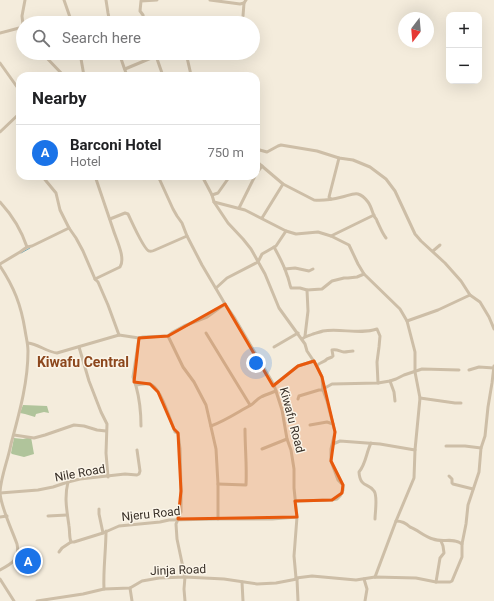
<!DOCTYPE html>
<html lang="en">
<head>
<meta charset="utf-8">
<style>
  :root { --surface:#fff; --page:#f2f2f2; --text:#202124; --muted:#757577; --line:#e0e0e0; --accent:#1a73e8 }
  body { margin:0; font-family:Roboto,sans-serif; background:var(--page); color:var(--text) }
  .controls { position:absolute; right:12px; top:12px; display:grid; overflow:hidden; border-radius:8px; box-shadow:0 4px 16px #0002 }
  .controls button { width:36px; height:36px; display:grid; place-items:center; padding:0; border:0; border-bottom:1px solid var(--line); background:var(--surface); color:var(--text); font:20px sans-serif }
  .compass { position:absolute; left:398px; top:12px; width:36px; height:36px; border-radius:50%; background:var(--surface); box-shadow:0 4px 16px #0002; rotate:196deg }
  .you { position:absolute; left:256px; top:363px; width:14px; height:14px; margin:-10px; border:3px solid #fff; border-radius:50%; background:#1a73e8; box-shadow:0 0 0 6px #1a73e833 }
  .badge { display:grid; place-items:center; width:26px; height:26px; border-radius:50%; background:var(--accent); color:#fff; font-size:13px; font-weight:700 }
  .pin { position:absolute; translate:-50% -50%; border:2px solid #fff; box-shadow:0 1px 4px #0006 }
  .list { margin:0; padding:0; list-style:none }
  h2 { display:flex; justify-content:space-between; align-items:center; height:52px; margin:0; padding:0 16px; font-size:17px }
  h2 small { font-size:13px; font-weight:400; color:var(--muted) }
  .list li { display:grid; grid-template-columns:26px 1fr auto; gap:12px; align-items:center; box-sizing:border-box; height:56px; padding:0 16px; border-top:1px solid var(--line) }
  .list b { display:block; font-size:15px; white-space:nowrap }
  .list p { margin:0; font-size:13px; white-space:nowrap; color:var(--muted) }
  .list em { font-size:13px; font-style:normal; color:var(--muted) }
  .icon { flex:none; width:22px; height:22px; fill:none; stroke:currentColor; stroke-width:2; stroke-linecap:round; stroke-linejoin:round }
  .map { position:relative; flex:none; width:494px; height:601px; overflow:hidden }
  .search { position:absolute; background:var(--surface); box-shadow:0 4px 16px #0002; left:16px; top:16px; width:244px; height:44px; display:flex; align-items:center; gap:10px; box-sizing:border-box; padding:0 14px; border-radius:22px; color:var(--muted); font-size:15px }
  .panel { position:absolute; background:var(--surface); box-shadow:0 4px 16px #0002; left:16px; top:72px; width:244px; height:108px; border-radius:12px }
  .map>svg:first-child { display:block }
  .green { fill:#b0c49b }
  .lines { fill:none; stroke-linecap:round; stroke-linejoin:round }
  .stream { stroke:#7aa8b2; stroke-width:1 }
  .minor { stroke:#cdbea7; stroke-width:3 }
  .marked { fill:#e8590c; fill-opacity:0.2; stroke:#e8590c; stroke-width:3; stroke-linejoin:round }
  .labels { text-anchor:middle; stroke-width:3; stroke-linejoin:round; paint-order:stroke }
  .street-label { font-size:12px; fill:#393028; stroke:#fbf5e9 }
  .quarter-label { font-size:14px; font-weight:bold; fill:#8c471d; stroke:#fbf5e9 }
</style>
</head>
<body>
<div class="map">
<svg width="494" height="601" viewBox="0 0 494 601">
  <rect width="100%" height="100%" fill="#f4ecdc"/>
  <g class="green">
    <path d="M23 405 47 406 49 413 44 412 36 414 35 417 25 414 20 413Z"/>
    <path d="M31 437 34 454 24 457 12 454 11 453 14 438 23 439Z"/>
  </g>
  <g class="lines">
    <path class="stream" d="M21 253 30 248"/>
    <g class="minor">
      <path d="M64 0 72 23"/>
      <path d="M106 0 108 13 110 23"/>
      <path d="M210 0 240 4 244 3 246 0"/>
      <path d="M243 16 244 3"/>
      <path d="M178 22V23"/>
      <path d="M144 23 143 15 140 11 141 1 157 0"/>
      <path d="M23 25 22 16 25 0"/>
      <path d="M0 33 23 27"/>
      <path d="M42 53 64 76"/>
      <path d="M80 53 84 76"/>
      <path d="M119 53 127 76"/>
      <path d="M155 53 163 76"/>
      <path d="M186 53 191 75"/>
      <path d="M0 63 20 91"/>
      <path d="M125 69 156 56"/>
      <path d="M185 76 191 75 192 76"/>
      <path d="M256 125 257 123"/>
      <path d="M0 132 20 113"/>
      <path d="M256 149 267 152 278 146 281 145 317 151 339 158 353 160 370 167 386 179 395 191 415 234 421 241 445 263 461 281 470 295 480 302 489 317 494 329"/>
      <path d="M256 161 283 184 314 200C323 201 334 199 342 197 347 196 353 193 358 194 362 195 365 198 368 202 371 206 372 211 374 216 375 218 377 219 377 221 380 227 382 233 386 238"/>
      <path d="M18 170 20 168"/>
      <path d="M256 174 262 166"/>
      <path d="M42 176 56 193 60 210 69 228 76 238 83 251 95 279 98 282 108 305 119 335"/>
      <path d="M95 176C101 194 107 211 113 229 116 239 126 258 120 267L95 279"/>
      <path d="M158 176 173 209 177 216 182 223 187 236 202 265 225 304 234 317 274 385 282 410 287 439 291 450 294 469V488L297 517 294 556 296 578 297 579 298 601"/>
      <path d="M202 176 212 195 214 202 228 223 243 239 251 249 265 274 279 308 305 344 307 351 317 366 322 377 323 390 327 401 335 432 331 449V461L338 480 343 485V490L340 496 337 499 332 500 295 501"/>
      <path d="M212 195 218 193 230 176"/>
      <path d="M331 199 329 197 339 158"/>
      <path d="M0 202C12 215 21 229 27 247"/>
      <path d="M214 202 245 210 286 231 296 234 318 232 331 236 374 215"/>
      <path d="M239 208 255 176"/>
      <path d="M262 218 283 184"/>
      <path d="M110 219 125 213 128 214C131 220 144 250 149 251 151 252 153 251 155 250L187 236"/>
      <path d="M331 236 349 245 358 264 364 274 400 309 407 321 415 352V372L420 398 415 450 414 478 396 521 375 577"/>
      <path d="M274 247C279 256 284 265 287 275 289 279 289 283 291 288H300L307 290"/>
      <path d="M433 251 440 245"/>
      <path d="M0 264 20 252 27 247 32 246 69 228"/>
      <path d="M0 266C14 287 21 305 25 330 26 337 28 344 28 351 28 383 19 414 11 444 8 460 1 476 0 492 0 505 12 530 17 544 20 559 13 563 0 570"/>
      <path d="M285 269 295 268 309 271 313 269"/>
      <path d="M216 288 227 278 258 262 262 254 276 246 286 231"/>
      <path d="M407 321 438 310 470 295"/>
      <path d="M206 333 250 405"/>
      <path d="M168 336 183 367 194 382 206 405 216 449 218 484V519"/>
      <path d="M305 336 308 311 307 290 322 289 332 281 344 278H348L357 277 364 274"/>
      <path d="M139 338 133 377C134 380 135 383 136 386 139 397 141 415 141 426"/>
      <path d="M302 339C305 336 309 336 313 334 316 333 320 332 323 331 341 328 360 335 377 329L380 336 379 347 377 362 378 383"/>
      <path d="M28 343C38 344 47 352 57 353L119 335 139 338 143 337 168 336 173 332 184 326 207 317 225 304"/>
      <path d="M79 347 89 381 101 412 107 424 106 453 108 477"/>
      <path d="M274 347 298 333"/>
      <path d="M317 366C319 362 324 363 327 359L332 357 333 356 332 350C337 349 339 351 344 352 347 352 350 351 353 351"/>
      <path d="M469 370 479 367 494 368"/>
      <path d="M390 381 394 392 395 401"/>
      <path d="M136 385C141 385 147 382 152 385 161 390 170 419 174 429L175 432 178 433 180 449 181 491V512L176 524 177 539 185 577 184 589 185 601"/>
      <path d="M274 385 298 366 314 361"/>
      <path d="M323 389 332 384 378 383 390 381 396 379 404 375 422 369 459 370"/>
      <path d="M420 398 455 403H461"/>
      <path d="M298 399 299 396 319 390H323"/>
      <path d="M310 425 327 422 333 424"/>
      <path d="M211 426C225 421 238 412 251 405 254 403 257 399 261 397 265 395 271 393 276 391"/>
      <path d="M14 435 34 438 45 435 74 425 84 426 97 430 106 431"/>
      <path d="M371 443C366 453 366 464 359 472 360 488 369 483 374 491 378 496 375 512 375 519"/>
      <path d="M333 444 340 441 380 444 415 450"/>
      <path d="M446 446H465L481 448"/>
      <path d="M262 449 287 439"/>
      <path d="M449 476 452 479V483L453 484 473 489"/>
      <path d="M68 482C64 498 67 511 69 526 70 532 69 537 71 542H74L103 533 119 526 160 522 169 520 218 519H272L297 517"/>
      <path d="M218 484 246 485C247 466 245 448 245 429"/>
      <path d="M0 493 38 490 53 487 68 482 80 479 125 474 137 475 139 474 140 471 137 450"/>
      <path d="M99 509V514L103 533"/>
      <path d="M48 516 67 515"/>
      <path d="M0 517 7 516"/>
      <path d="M396 521C401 521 406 523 410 527 418 530 425 537 433 539 443 543 453 537 462 544"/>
      <path d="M59 552 62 548 71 542"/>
      <path d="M296 578 312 576 356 580 375 577 416 578 436 582H450L452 581 462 557V544L466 524 468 505 479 472 481 448 485 436 488 407 492 383 494 366"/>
      <path d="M0 579 14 601"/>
      <path d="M364 579 367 589 365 601"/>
      <path d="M242 582 243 601"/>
      <path d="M436 582 440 558 444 553 443 546 441 541"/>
      <path d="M130 588 132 601"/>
      <path d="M104 589C103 570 106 550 106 531"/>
      <path d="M37 601 83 594 104 589 130 588 142 581 159 578 185 577 224 579 257 584 276 583 297 579"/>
    </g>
  </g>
  <path class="marked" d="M225 304 273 386 298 366 314 361 322 377 335 432 331 461 343 485 342 493 332 500 295 501 297 517 178 519 181 491 178 433 174 429 158 392 150 384 134 382 139 338 168 336Z"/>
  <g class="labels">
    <g class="street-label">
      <text transform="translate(292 420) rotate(75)" y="4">Kiwafu Road</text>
      <text transform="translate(80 473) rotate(-10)" y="4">Nile Road</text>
      <text transform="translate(151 514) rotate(-6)" y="4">Njeru Road</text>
      <text transform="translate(178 570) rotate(-2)" y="4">Jinja Road</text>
    </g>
    <g class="quarter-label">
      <text x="83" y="367">Kiwafu Central</text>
    </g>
  </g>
</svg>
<div class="controls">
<button>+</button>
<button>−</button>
</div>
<svg class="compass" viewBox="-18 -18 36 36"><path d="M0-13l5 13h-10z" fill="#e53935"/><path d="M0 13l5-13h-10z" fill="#757577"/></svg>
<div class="you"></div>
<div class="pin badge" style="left:28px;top:561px">A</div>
<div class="search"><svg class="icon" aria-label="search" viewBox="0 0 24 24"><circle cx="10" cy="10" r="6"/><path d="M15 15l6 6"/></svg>Search here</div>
<section class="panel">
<h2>Nearby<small></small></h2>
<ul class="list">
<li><span class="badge">A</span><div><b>Barconi Hotel</b><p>Hotel</p></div><em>750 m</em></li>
</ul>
</section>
</div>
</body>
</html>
